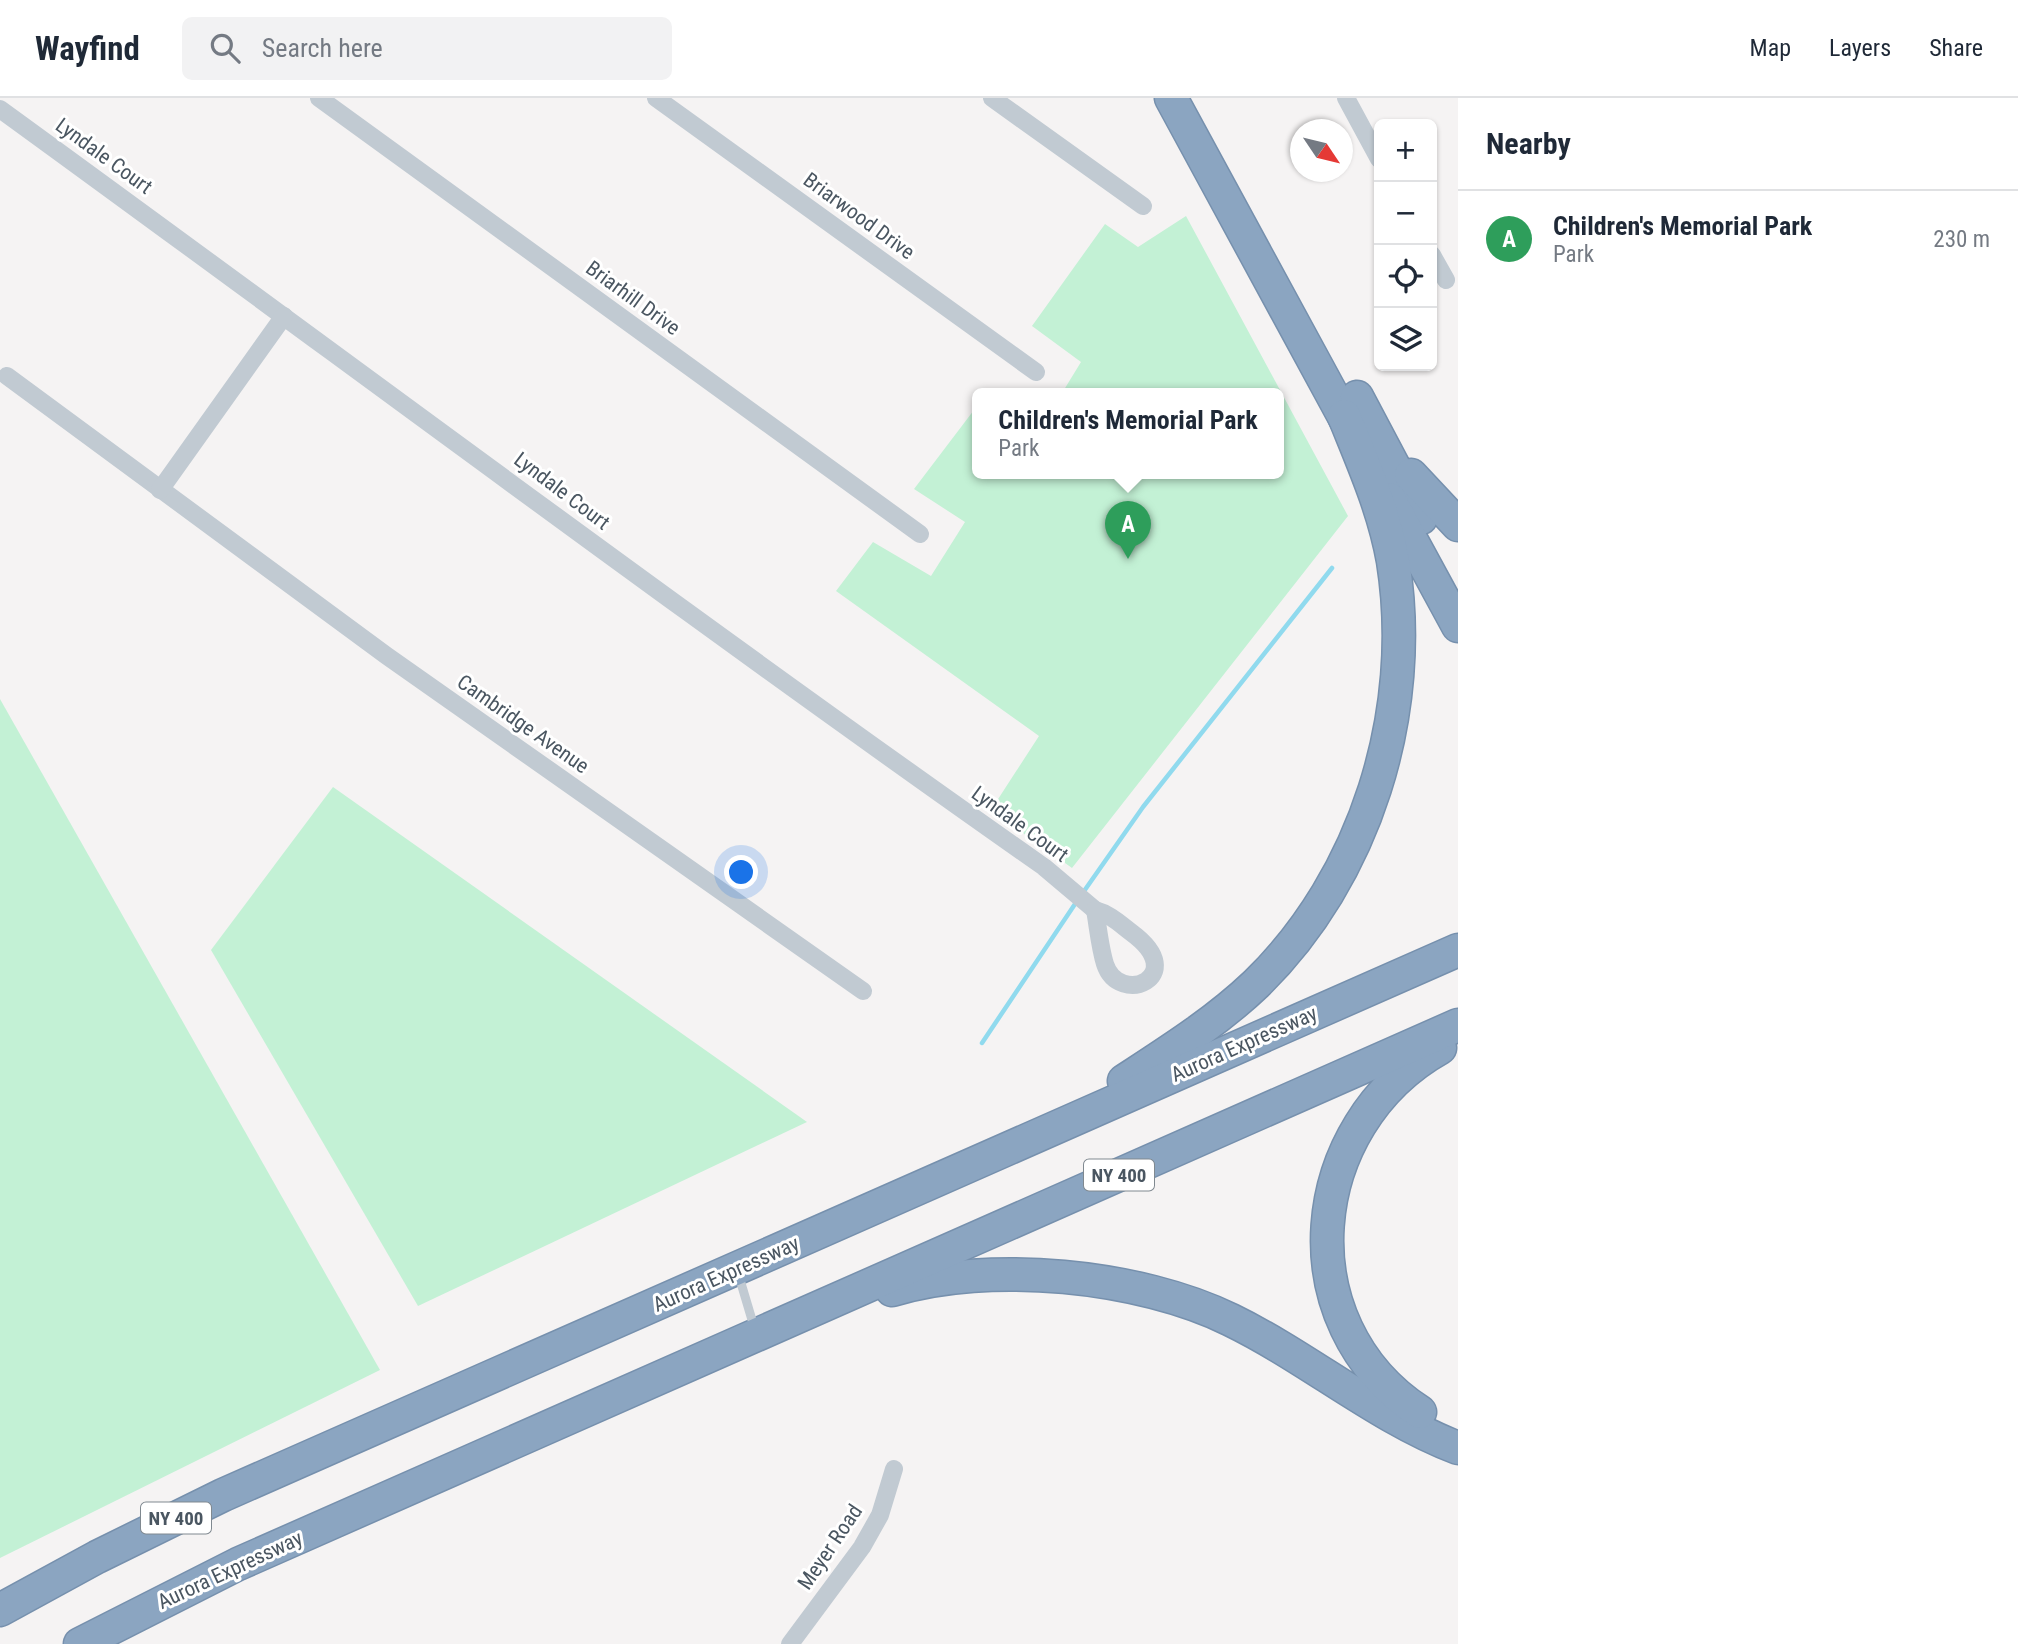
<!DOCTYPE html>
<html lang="en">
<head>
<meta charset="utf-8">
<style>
  :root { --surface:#fff; --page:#f2f2f3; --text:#1f2937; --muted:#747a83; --line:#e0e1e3; --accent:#b45309 }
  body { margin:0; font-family:"Roboto Condensed",sans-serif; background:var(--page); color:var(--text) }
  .controls { position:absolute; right:21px; top:21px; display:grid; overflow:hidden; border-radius:10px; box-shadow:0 2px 5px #0004 }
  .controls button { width:63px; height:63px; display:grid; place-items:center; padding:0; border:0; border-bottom:2px solid var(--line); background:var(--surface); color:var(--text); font:35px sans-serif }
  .compass { position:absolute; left:1290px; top:21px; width:63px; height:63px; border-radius:50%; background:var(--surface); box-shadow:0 2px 5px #0004; rotate:125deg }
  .you { position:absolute; left:742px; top:775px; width:24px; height:24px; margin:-18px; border:5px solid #fff; border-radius:50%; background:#1a73e8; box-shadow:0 0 0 10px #1a73e833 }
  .badge { display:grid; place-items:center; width:46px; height:46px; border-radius:50%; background:var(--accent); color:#fff; font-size:23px; font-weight:700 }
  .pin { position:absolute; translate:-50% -58px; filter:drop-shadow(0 2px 4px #0008) }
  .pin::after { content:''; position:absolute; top:37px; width:24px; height:21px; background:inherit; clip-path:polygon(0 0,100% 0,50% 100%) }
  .popup { position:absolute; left:972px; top:290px; width:312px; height:91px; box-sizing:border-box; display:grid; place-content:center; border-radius:10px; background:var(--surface); filter:drop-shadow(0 2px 5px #0005); font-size:23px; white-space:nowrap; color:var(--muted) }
  .popup b { font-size:26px; color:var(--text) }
  .popup::after { content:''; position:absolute; left:50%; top:100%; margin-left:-14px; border:14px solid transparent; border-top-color:var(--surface) }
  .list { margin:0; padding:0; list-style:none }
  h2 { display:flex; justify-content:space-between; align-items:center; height:91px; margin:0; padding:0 28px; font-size:30px }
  h2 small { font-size:23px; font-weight:400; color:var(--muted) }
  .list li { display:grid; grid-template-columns:46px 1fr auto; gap:21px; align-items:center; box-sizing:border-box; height:98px; padding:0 28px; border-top:2px solid var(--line) }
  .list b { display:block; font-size:26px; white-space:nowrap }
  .list p { margin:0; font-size:23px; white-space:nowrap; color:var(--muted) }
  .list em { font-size:23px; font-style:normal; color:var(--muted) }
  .icon { flex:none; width:38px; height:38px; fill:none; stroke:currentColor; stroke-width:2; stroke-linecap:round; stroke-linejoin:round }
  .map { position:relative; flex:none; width:1458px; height:1546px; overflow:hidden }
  header { display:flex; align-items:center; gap:42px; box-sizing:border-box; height:98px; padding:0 35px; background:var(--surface); border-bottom:2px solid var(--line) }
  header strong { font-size:33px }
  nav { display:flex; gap:38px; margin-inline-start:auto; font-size:24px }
  .search { width:490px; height:63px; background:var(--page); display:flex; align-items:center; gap:18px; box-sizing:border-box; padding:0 24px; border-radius:10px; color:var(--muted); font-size:26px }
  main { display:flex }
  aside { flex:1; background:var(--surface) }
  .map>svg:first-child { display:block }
  .green { fill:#c3f1d5 }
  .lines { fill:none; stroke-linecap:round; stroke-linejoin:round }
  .stream { stroke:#90daee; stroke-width:4.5 }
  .motorway-casing { stroke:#7690ad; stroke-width:35 }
  .service { stroke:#c1cad2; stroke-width:9 }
  .minor { stroke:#c1cad2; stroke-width:18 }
  .motorway { stroke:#8ba5c1; stroke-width:32 }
  .labels { text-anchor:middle; stroke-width:6; stroke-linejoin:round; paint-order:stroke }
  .shield { fill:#fff; stroke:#808990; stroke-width:2 }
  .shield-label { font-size:19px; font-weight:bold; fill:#4a5661 }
  .street-label { font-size:21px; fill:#4a5661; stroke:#fff }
</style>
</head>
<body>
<header>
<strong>Wayfind</strong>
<div class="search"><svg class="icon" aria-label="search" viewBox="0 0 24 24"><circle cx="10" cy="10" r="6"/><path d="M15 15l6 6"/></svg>Search here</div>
<nav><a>Map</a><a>Layers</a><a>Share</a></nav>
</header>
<main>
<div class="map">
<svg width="1458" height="1546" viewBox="0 0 1458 1546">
  <rect width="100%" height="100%" fill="#f5f3f3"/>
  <g class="green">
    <path d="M1186 118 1348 418 1072 770 991 712 1039 638 836 493 873 444 931 478 965 424 914 391 977 308 978 375H1278V295H1062L1081 264 1032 228 1105 126 1138 149Z"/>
    <path d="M0 601 380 1272 0 1460Z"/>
    <path d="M333 689 807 1024 418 1208 211 852Z"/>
  </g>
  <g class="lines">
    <g class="stream">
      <path d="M1082 796 1143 709 1332 470"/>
      <path d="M982 945 1077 803"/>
    </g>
    <g class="motorway-casing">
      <g id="motorway">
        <path d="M1171 0 1354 337"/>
        <path d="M1357 299 1421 420"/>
        <path d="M1411 377 1458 427"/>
        <path d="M1389 401 1458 528"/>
        <path d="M1124 983C1170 953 1216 924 1256 886 1366 779 1417 614 1393 463 1384 412 1363 365 1344 318"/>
        <path d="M892 1192C989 1162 1140 1177 1231 1222 1309 1260 1377 1319 1458 1350"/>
        <path d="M1420 1314C1284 1225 1303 1027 1440 950"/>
        <path d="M0 1512 97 1459 223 1397 1458 852"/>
        <path d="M80 1546 238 1466 1458 927"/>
      </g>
    </g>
    <path class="service" d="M738 1175 755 1232"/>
    <g class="minor">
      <path d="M319 0 920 436"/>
      <path d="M656 0 1036 274"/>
      <path d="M992 0 1143 108"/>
      <path d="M1346 0 1379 61"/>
      <path d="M0 11C348 264 692 522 1044 769L1095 812"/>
      <path d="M1432 157 1446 182"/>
      <path d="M7 278 387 558 863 893"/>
      <path d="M160 392 284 218"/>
      <path d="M1095 812C1110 816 1120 826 1132 835 1191 879 1119 909 1105 866 1100 850 1098 829 1095 812Z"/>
      <path d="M790 1546 862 1449 880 1417 894 1371"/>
    </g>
    <use href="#motorway" class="motorway"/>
  </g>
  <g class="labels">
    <g class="shield">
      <rect x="1084" y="1061.5" width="70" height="31" rx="5"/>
      <rect x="141" y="1404.5" width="70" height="31" rx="5"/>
    </g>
    <g class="shield-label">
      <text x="1119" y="1084">NY 400</text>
      <text x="176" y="1427">NY 400</text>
    </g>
    <g class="street-label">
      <text transform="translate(104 58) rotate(36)" y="7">Lyndale Court</text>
      <text transform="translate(859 118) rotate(36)" y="7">Briarwood Drive</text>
      <text transform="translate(633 200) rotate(36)" y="7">Briarhill Drive</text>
      <text transform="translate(562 393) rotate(37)" y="7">Lyndale Court</text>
      <text transform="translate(523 626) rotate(35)" y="7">Cambridge Avenue</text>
      <text transform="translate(1020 726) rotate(36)" y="7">Lyndale Court</text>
      <text transform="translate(1244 946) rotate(-24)" y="7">Aurora Expressway</text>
      <text transform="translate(726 1176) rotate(-24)" y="7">Aurora Expressway</text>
      <text transform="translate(830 1449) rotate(-56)" y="7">Meyer Road</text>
      <text transform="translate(230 1472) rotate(-25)" y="7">Aurora Expressway</text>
    </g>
  </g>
</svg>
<div class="controls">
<button>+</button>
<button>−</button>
<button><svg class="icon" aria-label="locate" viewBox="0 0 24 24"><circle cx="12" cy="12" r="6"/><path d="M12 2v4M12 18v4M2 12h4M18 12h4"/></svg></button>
<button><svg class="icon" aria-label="layers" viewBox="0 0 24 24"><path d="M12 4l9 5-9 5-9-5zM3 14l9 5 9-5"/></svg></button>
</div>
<svg class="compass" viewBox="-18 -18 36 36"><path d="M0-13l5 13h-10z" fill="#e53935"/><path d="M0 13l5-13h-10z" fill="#747a83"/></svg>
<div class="you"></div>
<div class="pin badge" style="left:1128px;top:461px;background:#2e9e5b">A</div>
<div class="popup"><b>Children's Memorial Park</b>Park</div>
</div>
<aside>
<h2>Nearby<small></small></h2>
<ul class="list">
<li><span class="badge" style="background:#2e9e5b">A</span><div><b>Children's Memorial Park</b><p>Park</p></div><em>230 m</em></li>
</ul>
</aside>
</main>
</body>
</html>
